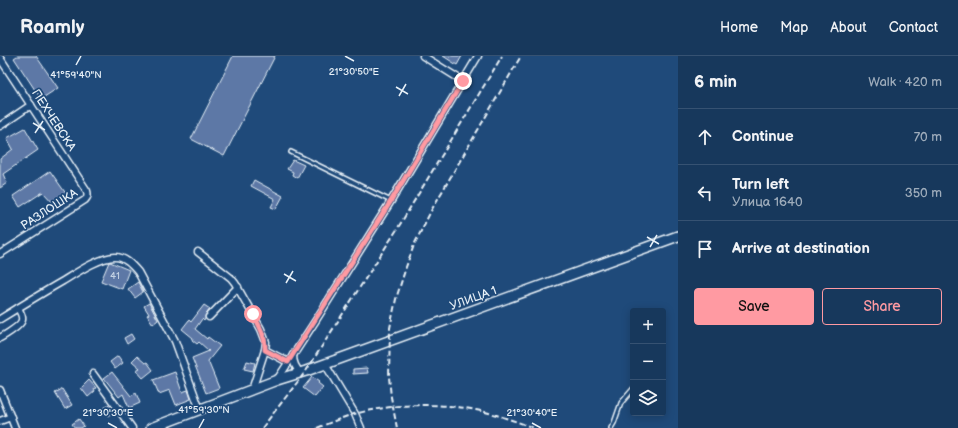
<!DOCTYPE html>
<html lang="en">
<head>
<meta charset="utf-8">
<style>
  :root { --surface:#17385c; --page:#244365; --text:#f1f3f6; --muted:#9eacbb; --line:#365272; --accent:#ff9aa2 }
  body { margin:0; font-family:"Balsamiq Sans",sans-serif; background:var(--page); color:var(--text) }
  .controls { position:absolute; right:12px; bottom:12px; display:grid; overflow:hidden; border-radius:4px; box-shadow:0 2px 10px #0003 }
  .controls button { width:36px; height:36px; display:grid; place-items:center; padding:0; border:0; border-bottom:1px solid var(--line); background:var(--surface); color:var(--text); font:20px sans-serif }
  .stop { position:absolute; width:12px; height:12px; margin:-9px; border:3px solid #ff9aa2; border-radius:50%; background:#fff }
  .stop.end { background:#ff9aa2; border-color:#fff; box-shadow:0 1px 4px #0008 }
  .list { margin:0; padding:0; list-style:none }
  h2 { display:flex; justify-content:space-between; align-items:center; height:52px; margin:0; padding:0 16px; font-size:17px }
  h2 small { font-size:13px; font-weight:400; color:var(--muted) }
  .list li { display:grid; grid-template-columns:26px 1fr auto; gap:12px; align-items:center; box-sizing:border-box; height:56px; padding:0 16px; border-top:1px solid var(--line) }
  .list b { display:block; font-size:15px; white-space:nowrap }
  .list p { margin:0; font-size:13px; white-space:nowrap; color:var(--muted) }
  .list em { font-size:13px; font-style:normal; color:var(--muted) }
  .actions { display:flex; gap:8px; padding:12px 16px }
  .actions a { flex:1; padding:9px 0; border:1px solid var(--accent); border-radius:4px; text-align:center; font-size:14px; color:var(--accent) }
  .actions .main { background:var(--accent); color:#111 }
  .icon { flex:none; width:22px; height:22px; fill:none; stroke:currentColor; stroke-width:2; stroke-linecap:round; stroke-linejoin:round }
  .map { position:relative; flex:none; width:678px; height:372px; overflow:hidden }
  header { display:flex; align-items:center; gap:24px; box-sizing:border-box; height:56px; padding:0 20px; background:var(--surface); border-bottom:1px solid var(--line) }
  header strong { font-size:19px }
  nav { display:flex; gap:22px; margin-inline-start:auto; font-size:14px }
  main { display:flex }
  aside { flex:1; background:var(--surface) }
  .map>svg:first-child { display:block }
  .building { fill:#5d78a6; stroke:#e8f1f8 }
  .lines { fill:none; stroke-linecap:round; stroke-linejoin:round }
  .lane-casing { stroke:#e8f1f8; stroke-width:6 }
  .street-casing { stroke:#e8f1f8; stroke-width:9 }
  .secondary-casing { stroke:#e8f1f8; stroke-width:12 }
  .lane { stroke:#1f4a7a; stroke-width:3 }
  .street { stroke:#1f4a7a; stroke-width:6 }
  .secondary { stroke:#1f4a7a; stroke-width:9 }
  .rail { stroke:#e8f1f8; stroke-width:2; stroke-dasharray:6 3; stroke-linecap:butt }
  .route { stroke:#ff9aa2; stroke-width:5 }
  .ticks { fill:none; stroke:#e8f1f8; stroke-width:1.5 }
  .labels { text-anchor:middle; stroke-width:3.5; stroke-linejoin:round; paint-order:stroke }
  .number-label { font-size:10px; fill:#c5d3e4 }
  .street-label { font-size:12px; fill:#e8f1f8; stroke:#1f4a7a }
  .ticks-label { font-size:10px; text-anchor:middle; fill:#e8f1f8; stroke:#1f4a7a; stroke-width:3.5; stroke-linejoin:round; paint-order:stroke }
</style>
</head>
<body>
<header>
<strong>Roamly</strong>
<nav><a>Home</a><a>Map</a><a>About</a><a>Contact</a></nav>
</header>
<main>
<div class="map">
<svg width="678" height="372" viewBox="0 0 678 372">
  <rect width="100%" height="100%" fill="#1f4a7a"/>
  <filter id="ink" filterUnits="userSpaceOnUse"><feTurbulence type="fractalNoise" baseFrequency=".025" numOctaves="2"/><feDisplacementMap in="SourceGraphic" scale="8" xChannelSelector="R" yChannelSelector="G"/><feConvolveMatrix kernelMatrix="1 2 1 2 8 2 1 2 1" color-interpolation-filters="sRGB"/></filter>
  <g filter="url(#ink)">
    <g class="building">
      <path d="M17 0H36L58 32 41 43 14 2Z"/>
      <path d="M233 0H275L224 100 191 83Z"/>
      <path d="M443 0H462L457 9Z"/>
      <path d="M25 72 38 94 3 118 7 127 0 132V103L13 93 7 82Z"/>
      <path d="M293 104 304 109 297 122 292 119 293 116 287 113Z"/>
      <path d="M50 115 67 139 55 149 43 136 20 151 13 140Z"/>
      <path d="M254 124 283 140 276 153 271 151 275 143 251 130Z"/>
      <path d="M109 206H110L129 214 122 233 101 225Z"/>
      <path d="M138 226 143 236 135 242 128 233Z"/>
      <path d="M149 247 158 264 153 268 147 259 149 258 144 250Z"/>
      <path d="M204 249 210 253 205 260V263L204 265 202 263 195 273 207 283 208 281 220 290 208 305 219 332 206 337 192 302 209 295 199 286 197 288 192 284 193 282 182 273 189 264 191 266Z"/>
      <path d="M131 278 134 283 127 288 124 282Z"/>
      <path d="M118 300 123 307 115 313 110 306Z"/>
      <path d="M137 300 145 307 147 306 153 314 143 322 136 314 140 312 132 305Z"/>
      <path d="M247 305 255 307 253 315 244 313Z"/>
      <path d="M367 312 368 317 353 318V313Z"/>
      <path d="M112 316 131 340 136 337 140 347 129 352 123 338 119 341 104 322Z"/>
      <path d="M175 316 182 336 188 334 191 343 176 349 170 334 159 338 153 324Z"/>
      <path d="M312 321 319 326 318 327 323 331 315 341 303 332Z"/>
      <path d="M89 324 96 332 94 333 95 335 88 341 81 332Z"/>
      <path d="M62 333 72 349 65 353 55 337Z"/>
      <path d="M109 348 114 355 108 360 103 353Z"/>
      <path d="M79 363 84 370 81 372H75L72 368Z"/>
    </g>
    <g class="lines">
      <g class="lane-casing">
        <g id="lane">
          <path d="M291 96 391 145"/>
          <path d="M611 372 614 367 621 347 633 333"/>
        </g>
      </g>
      <g class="street-casing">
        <g id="street">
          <path d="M423 0 463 25"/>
          <path d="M0 2 87 135C88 138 88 141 85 144L0 198"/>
          <path d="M0 70 31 49"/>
          <path d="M198 196 231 222 235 227 261 273 266 286 265 294 252 334"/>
          <path d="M209 261 238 231"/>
          <path d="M0 263C21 250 42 237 63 225 76 217 100 201 115 201 125 201 132 209 138 216L175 285 200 354"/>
          <path d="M0 282C5 279 21 270 22 264 23 260 20 256 18 252"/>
          <path d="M265 294 288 306"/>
          <path d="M293 299C293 307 295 312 301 317"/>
          <path d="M325 308 355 358 361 372"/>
          <path d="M93 318 132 372"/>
          <path d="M277 324 316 264 391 145 478 0"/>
          <path d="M0 334 15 372"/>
          <path d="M0 365 11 361"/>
        </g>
      </g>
      <g class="secondary-casing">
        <path id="secondary" d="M151 372 277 324 306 315 678 180"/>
      </g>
      <use href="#lane" class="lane"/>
      <use href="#street" class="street"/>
      <use href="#secondary" class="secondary"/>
      <g class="rail">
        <path d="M262 372 306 315 396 175 502 0"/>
        <path d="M317 372C329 367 341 362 354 358 393 348 436 346 476 354 496 358 515 365 534 372"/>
        <path d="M397 372 391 341 389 321 390 272 396 243 406 211 414 189 432 153 521 0"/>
      </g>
    </g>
  </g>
  <g class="lines" filter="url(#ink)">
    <path class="route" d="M253 258C259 269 266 281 265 294L288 306 391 145 463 25"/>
  </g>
  <path class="ticks" d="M345 0 354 5M76 9 81 0M396 31 408 38M399 40 406 28M33 67 45 74M35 77 43 65M647 181 659 188M650 191 657 179M284 218 296 225M286 227 293 215M108 367 117 372M532 367 541 372M199 372 204 363"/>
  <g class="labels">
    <g class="number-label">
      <text x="115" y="223">41</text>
    </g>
    <g class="street-label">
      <text transform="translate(54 64) rotate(57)" y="4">ПЕХЧЕВСКА</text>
      <text transform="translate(49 153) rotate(-33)" y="4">РАЗЛОШКА</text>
      <text transform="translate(473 242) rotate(-20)" y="4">УЛИЦА 1</text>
    </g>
  </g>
  <g class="ticks-label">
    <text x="354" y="19">21°30'50"E</text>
    <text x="76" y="22">41°59'40"N</text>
    <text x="204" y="357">41°59'30"N</text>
    <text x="108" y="360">21°30'30"E</text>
    <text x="532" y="360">21°30'40"E</text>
  </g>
</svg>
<div class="controls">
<button>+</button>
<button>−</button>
<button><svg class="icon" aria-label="layers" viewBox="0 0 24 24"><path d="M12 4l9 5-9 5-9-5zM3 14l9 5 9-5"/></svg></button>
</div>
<div class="stop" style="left:253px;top:258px"></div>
<div class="stop end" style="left:463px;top:25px"></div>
</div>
<aside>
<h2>6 min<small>Walk · 420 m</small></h2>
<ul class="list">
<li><svg class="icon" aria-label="ahead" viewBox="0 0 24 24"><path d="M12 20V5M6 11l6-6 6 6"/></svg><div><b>Continue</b></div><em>70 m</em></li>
<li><svg class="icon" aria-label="left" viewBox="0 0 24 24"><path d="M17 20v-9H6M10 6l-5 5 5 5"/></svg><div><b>Turn left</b><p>Улица 1640</p></div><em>350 m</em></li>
<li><svg class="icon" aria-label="arrive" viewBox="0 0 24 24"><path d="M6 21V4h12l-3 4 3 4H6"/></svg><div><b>Arrive at destination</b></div></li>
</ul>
<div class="actions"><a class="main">Save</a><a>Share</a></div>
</aside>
</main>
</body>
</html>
